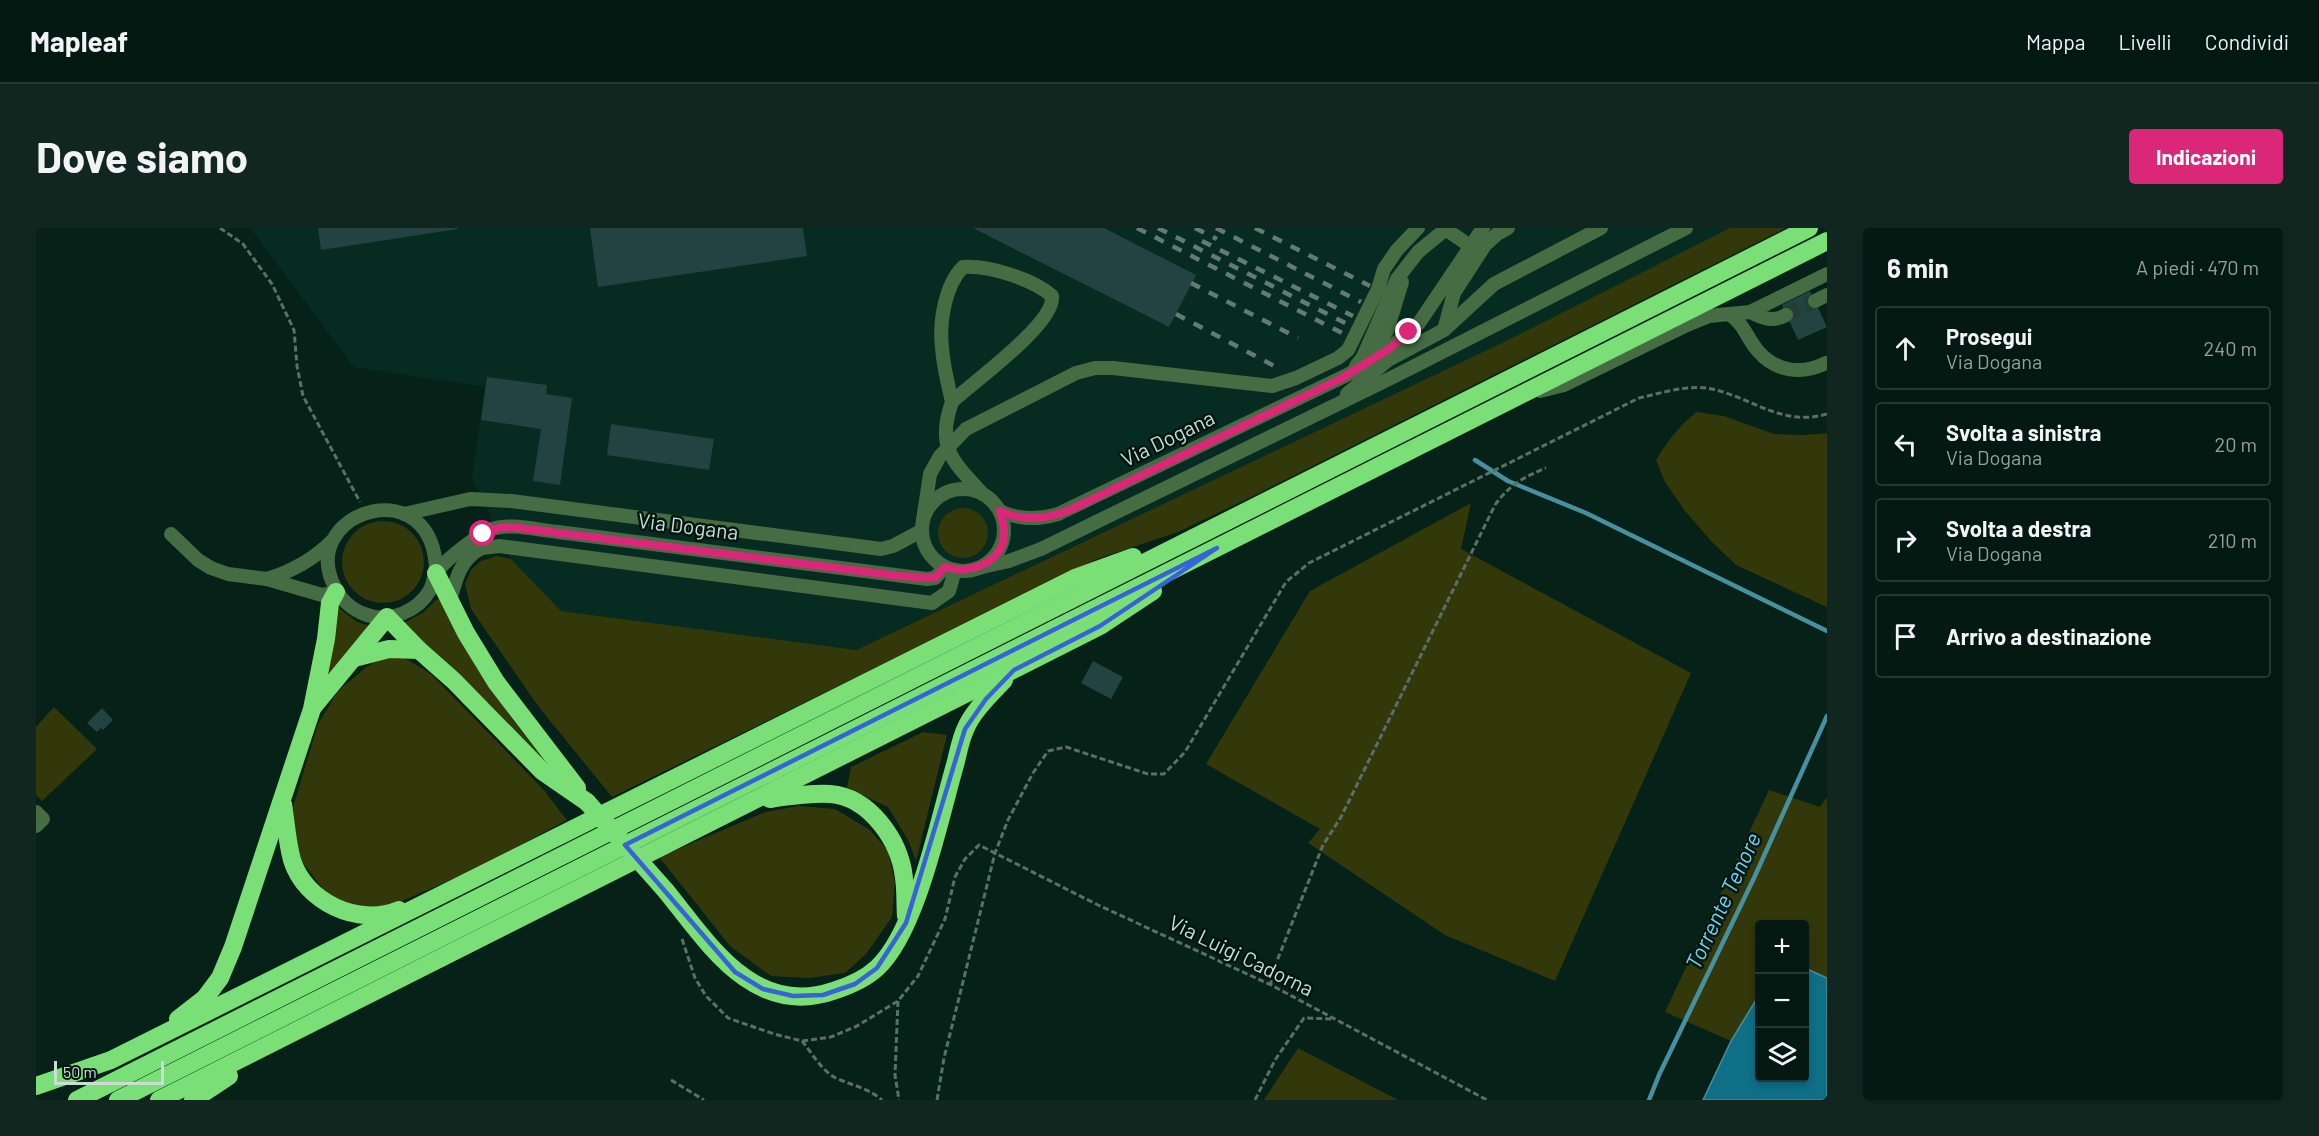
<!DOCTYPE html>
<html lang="it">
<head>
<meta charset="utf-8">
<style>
  :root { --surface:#041912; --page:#122620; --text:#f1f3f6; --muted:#97a09f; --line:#253832; --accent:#db2777 }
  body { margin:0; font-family:Barlow,sans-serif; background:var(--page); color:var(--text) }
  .controls { position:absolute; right:18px; bottom:18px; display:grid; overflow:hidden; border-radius:6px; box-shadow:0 3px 9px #0003 }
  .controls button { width:54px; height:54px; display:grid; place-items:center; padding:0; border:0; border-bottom:2px solid var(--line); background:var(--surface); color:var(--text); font:30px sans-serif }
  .scale { position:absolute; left:18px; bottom:15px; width:110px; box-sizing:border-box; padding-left:6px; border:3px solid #cddcd6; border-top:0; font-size:16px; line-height:21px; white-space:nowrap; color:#cddcd6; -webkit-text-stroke:4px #00170f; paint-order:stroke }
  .stop { position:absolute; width:18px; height:18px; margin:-14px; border:4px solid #db2777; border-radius:50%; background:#fff }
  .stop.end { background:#db2777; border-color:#fff; box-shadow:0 2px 6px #0008 }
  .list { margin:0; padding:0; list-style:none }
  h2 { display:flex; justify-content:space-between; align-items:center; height:78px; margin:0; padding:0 24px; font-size:26px }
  h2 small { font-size:20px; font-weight:400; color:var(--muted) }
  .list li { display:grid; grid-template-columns:39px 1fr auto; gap:18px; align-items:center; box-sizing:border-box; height:84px; margin:0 12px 12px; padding:0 12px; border:2px solid var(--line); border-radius:6px }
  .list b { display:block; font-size:22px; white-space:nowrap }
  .list p { margin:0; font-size:20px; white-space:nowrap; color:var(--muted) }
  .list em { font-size:20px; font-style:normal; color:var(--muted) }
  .icon { flex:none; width:33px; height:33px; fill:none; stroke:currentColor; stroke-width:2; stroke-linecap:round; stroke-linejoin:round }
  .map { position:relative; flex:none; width:1791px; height:872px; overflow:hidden; border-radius:6px }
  header { display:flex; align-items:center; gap:36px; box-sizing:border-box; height:84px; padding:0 30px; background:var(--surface); border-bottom:2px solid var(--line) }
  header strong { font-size:28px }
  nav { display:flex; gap:33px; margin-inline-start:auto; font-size:21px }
  .intro { display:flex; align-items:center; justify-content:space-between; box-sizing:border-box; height:144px; padding:0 36px }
  h1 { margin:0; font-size:42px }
  .button { padding:15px 27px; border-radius:6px; background:var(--accent); color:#fff; font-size:21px; font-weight:700 }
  main { display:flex; gap:36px; padding:0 36px }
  aside { flex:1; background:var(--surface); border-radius:6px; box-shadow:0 3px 9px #0003 }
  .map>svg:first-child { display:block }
  .built { fill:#062c21 }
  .green { fill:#32380a }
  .water { fill:#0e6f87; stroke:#47909f; stroke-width:1.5 }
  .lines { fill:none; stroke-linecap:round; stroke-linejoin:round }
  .stream { stroke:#47909f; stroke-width:4.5 }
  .building { fill:#234242 }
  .minor-tunnel { stroke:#243d34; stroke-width:14; stroke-dasharray:14 7; stroke-linecap:butt }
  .path { stroke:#596f68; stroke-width:3; stroke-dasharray:6 3; stroke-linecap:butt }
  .minor { stroke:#466c44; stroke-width:14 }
  .highway { stroke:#7adf77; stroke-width:18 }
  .rail { stroke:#657a72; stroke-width:4.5; stroke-dasharray:10 10; stroke-linecap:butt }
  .highway-bridge { stroke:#7adf77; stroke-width:18 }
  .route { stroke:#db2777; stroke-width:8 }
  .marked { fill:none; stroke:#3763d8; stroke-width:4.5; stroke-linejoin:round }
  .labels { text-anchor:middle; stroke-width:5; stroke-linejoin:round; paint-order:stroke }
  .street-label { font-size:21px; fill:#cddcd6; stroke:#00170f }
  .water-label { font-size:22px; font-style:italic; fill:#67d7f9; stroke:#00170f }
</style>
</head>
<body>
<header>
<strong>Mapleaf</strong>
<nav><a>Mappa</a><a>Livelli</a><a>Condividi</a></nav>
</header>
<div class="intro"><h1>Dove siamo</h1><a class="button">Indicazioni</a></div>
<main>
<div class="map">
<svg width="1791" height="872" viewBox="0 0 1791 872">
  <rect width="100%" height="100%" fill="#062118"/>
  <path class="built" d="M214 0H1694L1470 113 819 422 525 383 475 331 436 250 449 159 318 139Z"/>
  <g class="green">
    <path d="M1694 0H1750L1209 272 1142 304 1061 331 576 569 502 478 435 381 429 356 435 342 445 333 461 328 475 331 525 383 820 422 1470 113Z"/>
    <path d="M1661 184 1688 188 1738 206 1769 207 1791 205V379L1700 337 1675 313 1649 283 1629 254 1620 232C1632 213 1643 197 1661 184Z"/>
    <path d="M1435 275 1425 321 1655 445 1519 753 1409 707 1272 615 1284 601 1170 536 1274 363Z"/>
    <circle cx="927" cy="305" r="25"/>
    <circle cx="347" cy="334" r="41"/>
    <path d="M405 371C433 436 472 488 517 542L368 395 388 384 400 372Z"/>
    <path d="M300 378 321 394 338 399 285 463Z"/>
    <path d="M347 429H367L395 446 507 561 531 592 438 642 366 673 339 680 324 681 290 665 267 635 261 620 257 579 282 496 302 463 328 441Z"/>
    <path d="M18 479 61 521 6 573 0 567V499Z"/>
    <path d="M887 504 911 507 880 633 872 612 852 579 811 560 815 539Z"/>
    <path d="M1733 562 1784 579 1791 569V750L1769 740 1768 696H1724L1723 767 1695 813 1629 784Z"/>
    <path d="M763 578 799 581 834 602 852 623 859 655 856 689 830 726 809 745 773 750 735 748 694 718 623 629 729 584Z"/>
    <path d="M1262 820 1362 872H1228Z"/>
  </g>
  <path class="water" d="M1769 740 1791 750V872H1667L1695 813 1723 767 1724 850H1768Z"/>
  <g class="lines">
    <g class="stream">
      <path d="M1439 232 1472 253 1550 285 1791 403"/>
      <path d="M1613 872 1623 847 1718 650 1791 488"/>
    </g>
  </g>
  <g class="building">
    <path d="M282 0H422V1L285 22Z"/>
    <path d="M554 0H767L771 28 562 59Z"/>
    <path d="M937 0H1068L1160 47 1133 99Z"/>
    <path d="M1774 63 1791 99 1762 112 1746 77Z"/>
    <path d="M451 149 511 157 510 166 536 170 524 257 497 253 505 201 445 192Z"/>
    <path d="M575 196 678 211 673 242 571 227Z"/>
    <path d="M1057 433 1087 449 1075 471 1045 455Z"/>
    <path d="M66 480 77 492 67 502 65 500 61 504 51 495Z"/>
  </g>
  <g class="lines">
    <path class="minor-tunnel" d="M1750 87 1779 73"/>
    <g class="path">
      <path d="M184 0 207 16 236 56 258 102 261 138 267 168 324 274"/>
      <path d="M646 711 659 750 670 768 692 790 738 806 766 813 795 809 821 798 862 773 882 748 909 691 919 649 929 631 943 617 1062 677 1235 757 1451 872"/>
      <path d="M1235 757V748L1287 617 1305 589 1459 277C1473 257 1488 249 1510 240"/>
      <path d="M862 773 859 847 863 872"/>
      <path d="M766 813C776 825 787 845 802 851 818 858 832 860 846 872"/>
      <path d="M635 852 668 872"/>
      <path d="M901 872 908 830 959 625 972 592 997 545 1012 523 1030 519 1112 546H1128L1149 524 1250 354 1273 335 1603 170C1626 165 1652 156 1676 161 1717 170 1746 199 1791 186"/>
      <path d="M1219 872 1239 832 1268 790 1298 791"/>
    </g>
    <g class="minor">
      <path d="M1408 0 1434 18"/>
      <path d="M1779 73 1791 67"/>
      <path d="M1714 84C1728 91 1737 94 1750 87"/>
      <path d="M1693 86C1709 97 1710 109 1722 123 1740 144 1766 147 1790 135"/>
      <path d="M1408 102 1418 65 1449 17 1461 6 1472 0"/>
      <path d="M1333 129 1351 103 1366 54"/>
      <path d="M1320 138 1327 129 1361 51 1382 24 1411 0"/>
      <path d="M1504 163 1528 157 1651 97 1673 88 1714 84 1791 46"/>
      <path d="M1311 166 1352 132 1408 102 1458 56 1565 0"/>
      <path d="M916 174C912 156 907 137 906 119 903 94 909 57 927 39 952 37 997 51 1016 68 1020 95 937 154 916 174 900 218 916 233 945 264"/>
      <circle cx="927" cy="302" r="41"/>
      <path d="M964 283C983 292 1002 292 1022 286L1313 146 1353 121 1383 95 1447 0"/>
      <path d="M368 286 434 271 475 273 845 321 857 318 885 303"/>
      <path d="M887 292 894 246 904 228 930 201 1040 145 1059 140H1077L1236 158 1260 150 1302 130 1312 122 1342 61 1348 41 1361 22 1382 0"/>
      <path d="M135 306 162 332 175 340 192 346 231 351 286 367 300 364"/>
      <path d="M942 340 973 333 1005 321 1355 150 1650 0"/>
      <path d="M400 345C400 242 267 281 296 353 303 370 313 381 331 387 354 395 382 383 394 362 397 357 397 350 400 345 408 333 440 308 453 302 474 294 500 302 522 304L891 351 899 350 909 339"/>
      <path d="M231 351C257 343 277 332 296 313"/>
      <path d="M414 373C419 354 424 331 444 321 450 319 458 319 463 318L896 375 913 363 919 342"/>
      <path d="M0 584 7 591 0 598"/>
    </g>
    <g class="highway">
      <path d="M400 345 430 405 460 454 541 560"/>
      <path d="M318 430 353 421 383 422"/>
      <path d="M277 479 351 389 383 422 418 453 506 543 551 574"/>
      <path d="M734 571C754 568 774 565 794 566 834 569 864 613 868 650 870 663 869 675 870 688"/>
      <path d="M247 576C250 594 251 614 256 632 269 674 322 699 363 682"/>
      <path d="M630 663C672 715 718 790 797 763 813 758 828 752 841 740 881 703 903 592 919 537 922 526 924 513 929 502 936 484 954 467 968 452"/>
      <path d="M142 791 169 770 184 750 197 719 276 481 290 411 294 375 300 364"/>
      <path d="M0 858 75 832 1039 350 1097 329"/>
      <path d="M41 872 1773 0"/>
      <path d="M82 872 1791 13"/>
      <path d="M123 872 1064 398 1117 363"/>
      <path d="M157 872 193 848"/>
    </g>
    <g class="rail">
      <path d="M1101 0 1310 107"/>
      <path d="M1122 0 1313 97"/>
      <path d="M1159 0 1181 11"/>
      <path d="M1180 0 1325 74"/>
      <path d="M1219 0 1334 58"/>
      <path d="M1166 13 1317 88"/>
      <path d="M1155 55 1262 110"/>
      <path d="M1140 86 1244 141"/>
    </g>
    <path class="highway-bridge" d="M551 574 630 663"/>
  </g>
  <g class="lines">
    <path class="route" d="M447 306 463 300 476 299 863 348 899 350 909 339C935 347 970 334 968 302 968 296 965 289 964 283 989 294 1012 291 1036 281L1306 150 1353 121 1373 104"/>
  </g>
  <path class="marked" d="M1181 320 1064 398 978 442 950 471 929 501 870 695 841 740 819 756 787 767 757 768 727 761 699 744 589 617Z"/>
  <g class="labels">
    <g class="street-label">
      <text transform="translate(1132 211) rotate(-26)" y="7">Via Dogana</text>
      <text transform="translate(652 299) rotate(7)" y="7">Via Dogana</text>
      <text transform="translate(1205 728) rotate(26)" y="7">Via Luigi Cadorna</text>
    </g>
    <g class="water-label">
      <text transform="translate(1687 673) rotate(-65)" y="8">Torrente Tenore</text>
    </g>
  </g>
</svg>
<div class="controls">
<button>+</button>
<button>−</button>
<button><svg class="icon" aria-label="layers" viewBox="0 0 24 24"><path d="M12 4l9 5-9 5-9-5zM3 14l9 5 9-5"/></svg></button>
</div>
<div class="scale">50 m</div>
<div class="stop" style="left:447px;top:306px"></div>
<div class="stop end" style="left:1373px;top:104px"></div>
</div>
<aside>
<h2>6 min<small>A piedi · 470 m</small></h2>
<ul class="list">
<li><svg class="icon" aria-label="ahead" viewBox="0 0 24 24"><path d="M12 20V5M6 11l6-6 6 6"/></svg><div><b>Prosegui</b><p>Via Dogana</p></div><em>240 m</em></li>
<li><svg class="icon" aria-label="left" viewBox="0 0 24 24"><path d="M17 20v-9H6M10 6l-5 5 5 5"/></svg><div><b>Svolta a sinistra</b><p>Via Dogana</p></div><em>20 m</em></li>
<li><svg class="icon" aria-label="right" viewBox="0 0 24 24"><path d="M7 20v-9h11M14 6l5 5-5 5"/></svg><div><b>Svolta a destra</b><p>Via Dogana</p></div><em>210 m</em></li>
<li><svg class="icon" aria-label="arrive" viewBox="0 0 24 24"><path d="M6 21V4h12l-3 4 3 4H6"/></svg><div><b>Arrivo a destinazione</b></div></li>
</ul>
</aside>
</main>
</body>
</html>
